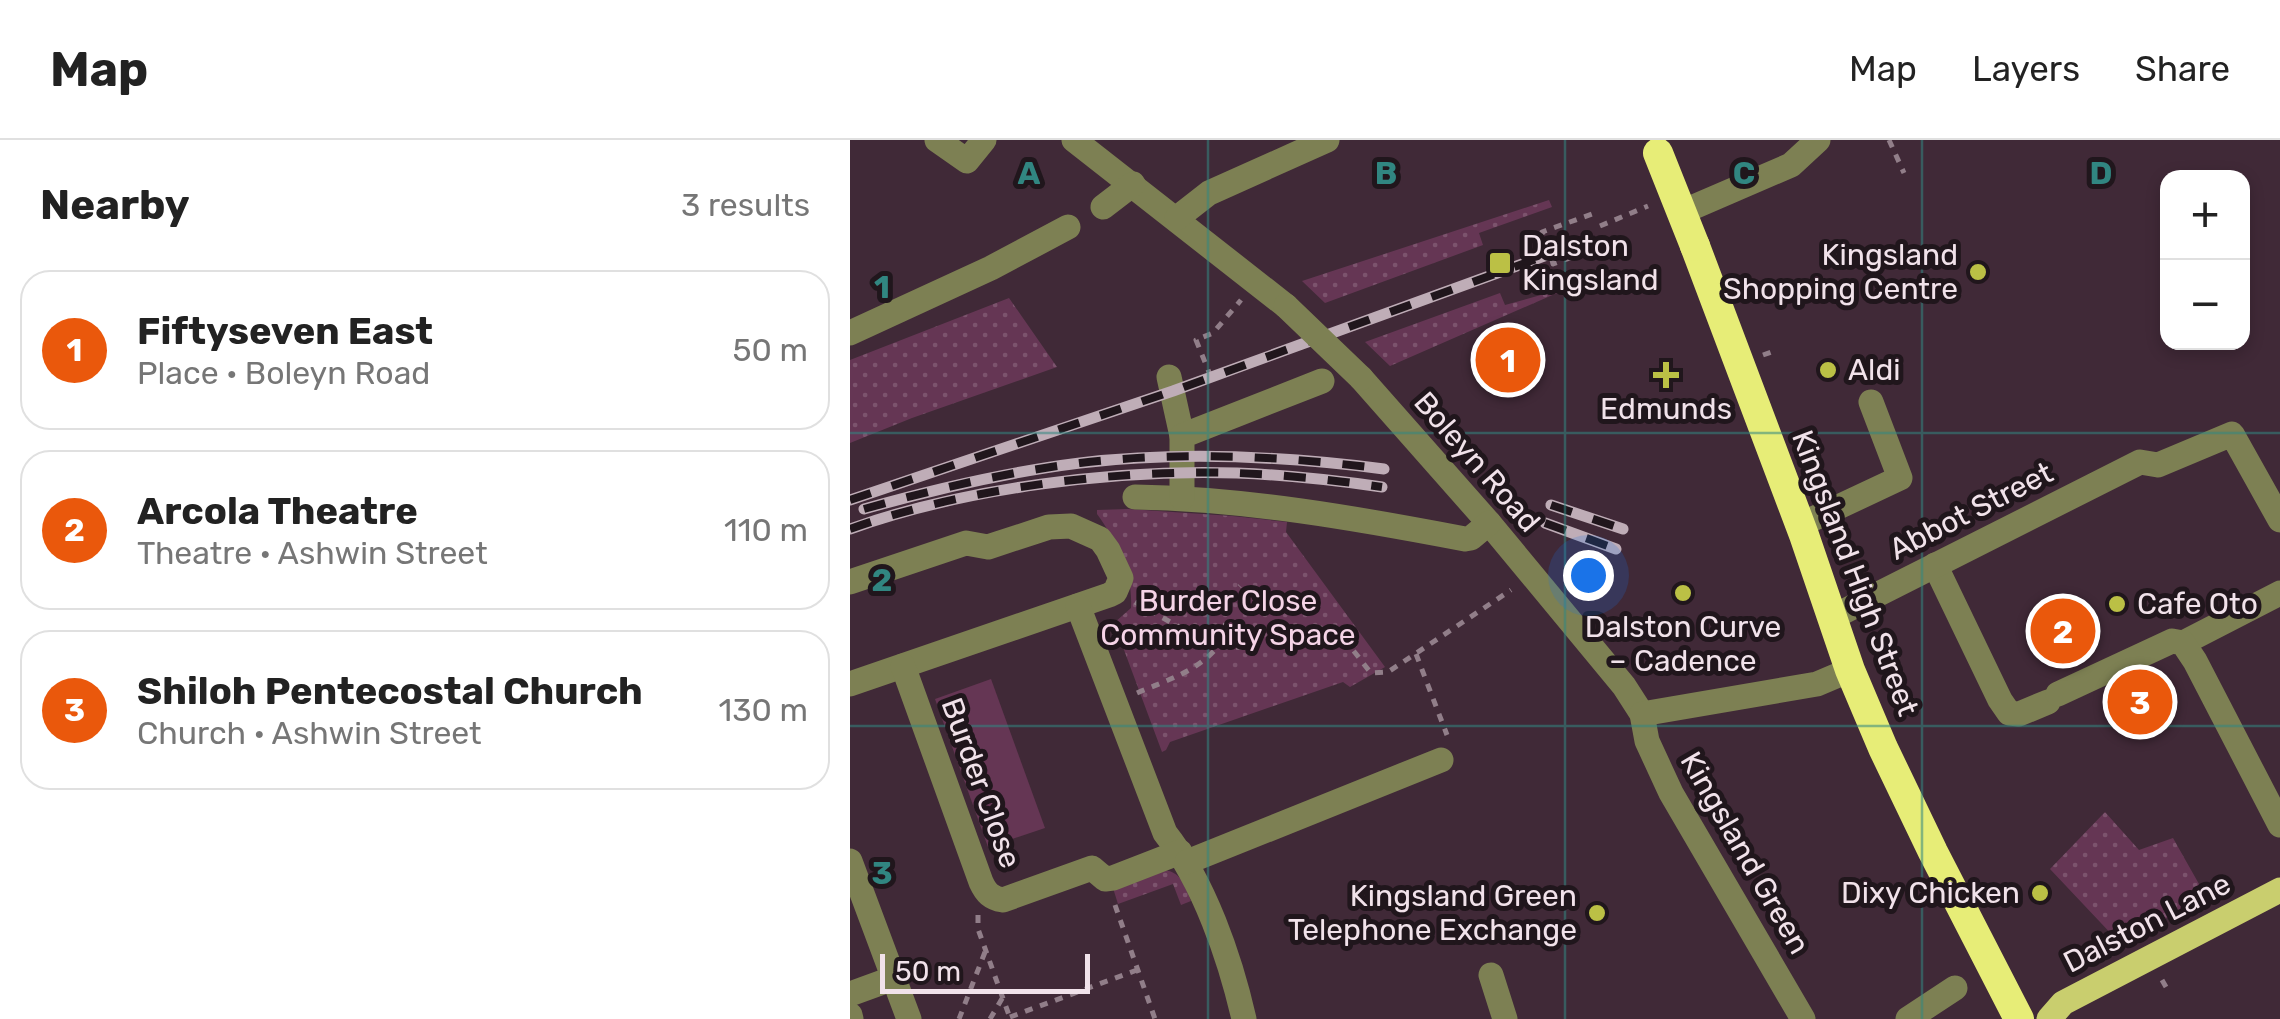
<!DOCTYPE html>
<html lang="en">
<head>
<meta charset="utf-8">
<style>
  :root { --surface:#fff; --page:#f2f2f2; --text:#222; --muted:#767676; --line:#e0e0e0; --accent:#ea580c }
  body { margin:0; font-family:Rubik,sans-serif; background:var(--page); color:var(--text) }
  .controls { position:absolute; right:30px; top:30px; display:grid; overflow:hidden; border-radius:20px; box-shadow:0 5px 15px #0003 }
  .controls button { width:90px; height:90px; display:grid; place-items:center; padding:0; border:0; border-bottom:2px solid var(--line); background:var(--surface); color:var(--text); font:50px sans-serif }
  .scale { position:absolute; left:30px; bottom:25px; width:210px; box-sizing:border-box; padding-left:10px; border:5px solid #f1e2ea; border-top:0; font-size:28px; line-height:35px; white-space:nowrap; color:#f1e2ea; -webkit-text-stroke:8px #20161c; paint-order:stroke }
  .you { position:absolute; left:738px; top:435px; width:35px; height:35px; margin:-25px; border:8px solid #fff; border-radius:50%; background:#1a73e8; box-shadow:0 0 0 15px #1a73e833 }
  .badge { display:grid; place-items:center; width:65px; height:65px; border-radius:50%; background:var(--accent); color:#fff; font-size:32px; font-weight:700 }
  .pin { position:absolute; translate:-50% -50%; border:5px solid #fff; box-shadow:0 2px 10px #0006 }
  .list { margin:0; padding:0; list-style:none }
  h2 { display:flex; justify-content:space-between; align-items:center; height:130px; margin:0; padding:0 40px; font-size:42px }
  h2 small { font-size:32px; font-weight:400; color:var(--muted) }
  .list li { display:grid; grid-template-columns:65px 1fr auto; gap:30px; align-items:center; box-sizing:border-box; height:160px; margin:0 20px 20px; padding:0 20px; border:2px solid var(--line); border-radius:30px }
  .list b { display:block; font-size:38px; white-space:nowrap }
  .list p { margin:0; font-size:32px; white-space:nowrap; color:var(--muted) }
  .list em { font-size:32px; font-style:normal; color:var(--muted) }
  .map { position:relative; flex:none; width:1430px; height:879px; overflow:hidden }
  header { display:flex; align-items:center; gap:60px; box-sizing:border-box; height:140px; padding:0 50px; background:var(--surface); border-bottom:2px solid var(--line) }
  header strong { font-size:48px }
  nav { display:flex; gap:55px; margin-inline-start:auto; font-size:35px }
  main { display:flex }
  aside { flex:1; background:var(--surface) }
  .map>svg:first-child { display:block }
  .grass { fill:url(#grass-dots) }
  .pitch { fill:#653654 }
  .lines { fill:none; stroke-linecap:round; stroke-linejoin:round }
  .path { stroke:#917e89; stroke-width:5; stroke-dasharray:8 8; stroke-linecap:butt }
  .minor { stroke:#7d8053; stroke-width:25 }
  .major { stroke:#c9ce6e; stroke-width:25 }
  .highway { stroke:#e7ed77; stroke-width:30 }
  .rail-casing { stroke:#bfadb7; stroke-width:11 }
  .rail { stroke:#20161c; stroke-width:8; stroke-dasharray:22; stroke-linecap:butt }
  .minor-bridge { stroke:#7d8053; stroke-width:25 }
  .highway-bridge { stroke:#e7ed77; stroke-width:30 }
  .grid { fill:none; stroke:#318681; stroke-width:2.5; stroke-opacity:0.55 }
  .poi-dot { fill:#bbc045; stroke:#20161c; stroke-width:4 }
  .labels { text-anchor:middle; stroke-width:10; stroke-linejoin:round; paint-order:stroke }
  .poi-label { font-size:30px; fill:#f1e2ea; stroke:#20161c; text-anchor:start }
  .street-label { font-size:30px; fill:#f1e2ea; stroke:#20161c }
  .park-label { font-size:30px; fill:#f5d4e7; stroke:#20161c }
  .grid-label { font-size:32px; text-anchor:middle; font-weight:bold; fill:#318681; stroke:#20161c; stroke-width:10; stroke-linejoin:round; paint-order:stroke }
</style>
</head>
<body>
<header>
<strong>Map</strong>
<nav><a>Map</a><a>Layers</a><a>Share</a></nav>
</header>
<main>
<aside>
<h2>Nearby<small>3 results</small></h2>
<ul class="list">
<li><span class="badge">1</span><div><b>Fiftyseven East</b><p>Place · Boleyn Road</p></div><em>50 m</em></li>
<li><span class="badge">2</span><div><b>Arcola Theatre</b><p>Theatre · Ashwin Street</p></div><em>110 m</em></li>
<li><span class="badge">3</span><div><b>Shiloh Pentecostal Church</b><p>Church · Ashwin Street</p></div><em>130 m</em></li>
</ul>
</aside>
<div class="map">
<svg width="1430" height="879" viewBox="0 0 1430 879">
  <defs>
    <pattern id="grass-dots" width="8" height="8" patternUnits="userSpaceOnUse" patternTransform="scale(2.5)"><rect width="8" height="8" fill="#653654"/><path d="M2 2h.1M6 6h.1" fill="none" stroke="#7c536d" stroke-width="1.8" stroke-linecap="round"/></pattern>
  </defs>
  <rect width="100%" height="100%" fill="#402937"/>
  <g class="grass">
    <path d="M699 60 702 67 629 93 633 105 475 163 452 141Z"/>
    <path d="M723 146 540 226 515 202 650 153 655 165Z"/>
    <path d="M159 158 207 227 62 278 0 303V220Z"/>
    <path d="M278 369 382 376 437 382 436 392 535 527 500 547 493 542 320 602 316 610 312 612 264 483 281 468C283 433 268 403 247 374V370Z"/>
    <path d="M1255 672 1289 710 1323 698 1358 760 1267 800 1200 729Z"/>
    <path d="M315 730C332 733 335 746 341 761L331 765 323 744 268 764 263 748Z"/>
  </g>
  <path class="pitch" d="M141 539 195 688 138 707 85 559Z"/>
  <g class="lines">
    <g class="path">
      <path d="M1039 0 1054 33"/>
      <path d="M750 86 798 66"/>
      <path d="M693 95 692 92 745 73"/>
      <path d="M702 120 703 124 756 105"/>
      <path d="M913 215 927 210"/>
      <path d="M361 237 346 200 363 193 391 160"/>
      <path d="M285 462C307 474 355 504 377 507 407 511 456 483 476 489 495 495 509 519 521 533L538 532 661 450"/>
      <path d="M376 507C375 484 373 463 390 446"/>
      <path d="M566 514 597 595"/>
      <path d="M287 553C317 540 349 531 369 505"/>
      <path d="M265 765 305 879"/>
      <path d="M128 775V789L160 878"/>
      <path d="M1312 840 1319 852"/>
      <path d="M160 877 287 830"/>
      <path d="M109 879 135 812"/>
      <path d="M140 879 153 857"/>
    </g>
    <g class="minor">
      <path d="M87 0 117 21 134 0"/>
      <path d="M224 0 436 166"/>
      <path d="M253 67 283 44"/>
      <path d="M832 72 941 25 968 0"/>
      <path d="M327 78 359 53 477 0"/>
      <path d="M0 193 141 128 218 87"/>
      <path d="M319 237 332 296"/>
      <path d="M511 238 639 383 774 546 792 574 797 601 821 653 953 879"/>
      <path d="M285 357C397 359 505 378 615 399L621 398 639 383"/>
      <path d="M332 358V296L472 241"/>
      <path d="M950 385 1050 338 1021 262"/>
      <path d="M1085 425 1150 560 1159 573 1169 574 1198 562"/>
      <path d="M0 442 116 403 138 407 199 387 221 386 250 399 258 410 271 438 265 452 259 455 0 544"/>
      <path d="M228 466 315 693C354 742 380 818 394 879"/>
      <path d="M981 478 1290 322 1308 325 1382 294 1430 380"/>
      <path d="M1333 503 1430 453"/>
      <path d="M53 526 131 742C136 753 141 758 153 760L242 728 255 739 263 738 330 712"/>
      <path d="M1208 554 1322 501 1333 503 1345 521 1430 685"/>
      <path d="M792 574 967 544 1000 530"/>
      <path d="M0 721 59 879"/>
      <path d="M337 722 591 620"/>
      <path d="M641 835 655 879"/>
      <path d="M0 854 44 838"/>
      <path d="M0 875 1 879"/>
      <path d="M1058 879 1105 848"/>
    </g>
    <path class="major" d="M1199 879 1213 863 1430 750"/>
    <path class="highway" d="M845 106 954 395 1000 530 1033 608 1083 712 1169 879"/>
    <g class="rail-casing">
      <g id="rail">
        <path d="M0 360 323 251 719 107"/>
        <path d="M701 365 773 389"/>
        <path d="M14 369C85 349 157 332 230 323 332 311 433 316 534 329"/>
        <path d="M695 383 766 409"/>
        <path d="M0 389C114 348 266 329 387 333 436 335 484 340 532 347"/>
      </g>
    </g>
    <use href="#rail" class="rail"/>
    <path class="minor-bridge" d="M436 166 511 238"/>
    <path class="highway-bridge" d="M808 13 845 106"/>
  </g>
  <path class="grid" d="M358 0V879M715 0V879M1072 0V879M0 293H1430M0 586H1430"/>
  <g class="poi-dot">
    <rect x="638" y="111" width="24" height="24" rx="5"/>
    <circle cx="1128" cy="132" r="10"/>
    <circle cx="978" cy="230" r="10"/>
    <path d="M811 220h10v10h10v10h-10v10h-10v-10h-10v-10h10z"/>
    <circle cx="833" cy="453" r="10"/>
    <circle cx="1267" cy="464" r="10"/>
    <circle cx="1190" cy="753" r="10"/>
    <circle cx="747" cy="773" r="10"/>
  </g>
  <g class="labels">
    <g class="poi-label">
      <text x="672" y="116">Dalston<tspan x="672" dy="34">Kingsland</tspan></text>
      <text x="1108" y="125" text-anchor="end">Kingsland<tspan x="1108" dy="34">Shopping Centre</tspan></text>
      <text x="998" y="240">Aldi</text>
      <text x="816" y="279" text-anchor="middle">Edmunds</text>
      <text x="1287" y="474">Cafe Oto</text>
      <text x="833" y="497" text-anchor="middle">Dalston Curve<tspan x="833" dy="34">– Cadence</tspan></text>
      <text x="1170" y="763" text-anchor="end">Dixy Chicken</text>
      <text x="727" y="766" text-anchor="end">Kingsland Green<tspan x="727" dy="34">Telephone Exchange</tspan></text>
    </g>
    <g class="street-label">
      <text transform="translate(627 322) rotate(49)" y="10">Boleyn Road</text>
      <text transform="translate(1121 371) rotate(-27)" y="10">Abbot Street</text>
      <text transform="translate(1005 433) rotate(69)" y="10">Kingsland High Street</text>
      <text transform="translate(131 643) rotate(70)" y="10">Burder Close</text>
      <text transform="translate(895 713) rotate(60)" y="10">Kingsland Green</text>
      <text transform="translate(1297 783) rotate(-27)" y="10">Dalston Lane</text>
    </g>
    <g class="park-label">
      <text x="378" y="471">Burder Close<tspan x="378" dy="34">Community Space</tspan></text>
    </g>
  </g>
  <g class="grid-label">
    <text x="179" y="44">A</text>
    <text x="536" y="44">B</text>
    <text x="894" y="44">C</text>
    <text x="1251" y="44">D</text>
    <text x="32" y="158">1</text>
    <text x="32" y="451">2</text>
    <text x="32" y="744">3</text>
  </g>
</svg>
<div class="controls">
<button>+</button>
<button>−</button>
</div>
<div class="scale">50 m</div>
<div class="you"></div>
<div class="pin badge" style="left:658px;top:220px">1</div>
<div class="pin badge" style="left:1213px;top:491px">2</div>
<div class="pin badge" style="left:1290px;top:562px">3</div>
</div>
</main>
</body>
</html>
